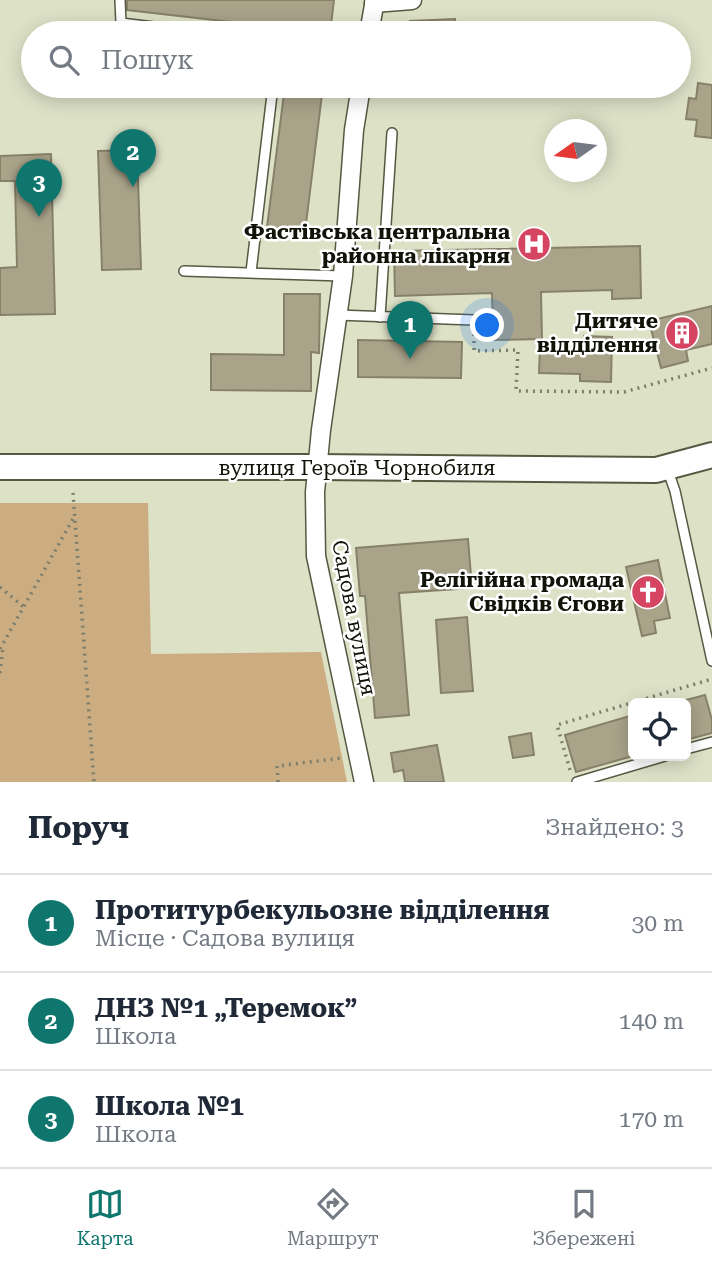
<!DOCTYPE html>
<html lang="uk">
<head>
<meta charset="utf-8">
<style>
  :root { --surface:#fff; --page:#f2f2f3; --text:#1f2937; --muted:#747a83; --line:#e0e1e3; --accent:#0f766e }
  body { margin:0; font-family:"Roboto Serif",serif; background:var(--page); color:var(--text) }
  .controls { position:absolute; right:21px; bottom:21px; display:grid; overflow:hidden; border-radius:10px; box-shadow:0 4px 18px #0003 }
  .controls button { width:63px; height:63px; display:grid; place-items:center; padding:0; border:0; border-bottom:2px solid var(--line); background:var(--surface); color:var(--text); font:35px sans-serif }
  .compass { position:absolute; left:544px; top:119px; width:63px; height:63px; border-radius:50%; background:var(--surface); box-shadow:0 4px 18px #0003; rotate:256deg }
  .you { position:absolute; left:488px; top:326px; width:24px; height:24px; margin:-18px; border:5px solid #fff; border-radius:50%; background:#1a73e8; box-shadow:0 0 0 10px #1a73e833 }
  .badge { display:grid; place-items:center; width:46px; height:46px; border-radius:50%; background:var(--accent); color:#fff; font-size:23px; font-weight:700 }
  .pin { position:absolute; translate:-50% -58px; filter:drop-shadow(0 2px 4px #0008) }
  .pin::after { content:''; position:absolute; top:37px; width:24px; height:21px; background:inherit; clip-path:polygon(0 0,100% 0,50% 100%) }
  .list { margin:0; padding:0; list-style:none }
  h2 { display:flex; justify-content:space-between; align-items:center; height:91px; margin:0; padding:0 28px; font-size:30px }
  h2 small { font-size:23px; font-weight:400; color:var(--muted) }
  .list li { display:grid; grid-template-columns:46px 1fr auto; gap:21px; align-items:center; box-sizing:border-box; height:98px; padding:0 28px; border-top:2px solid var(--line) }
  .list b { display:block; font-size:26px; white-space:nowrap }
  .list p { margin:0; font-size:23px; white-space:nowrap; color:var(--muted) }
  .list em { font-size:23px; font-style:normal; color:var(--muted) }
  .icon { flex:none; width:38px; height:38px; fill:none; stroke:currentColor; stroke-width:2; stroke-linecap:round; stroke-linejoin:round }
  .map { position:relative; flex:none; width:712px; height:782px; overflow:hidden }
  .search { position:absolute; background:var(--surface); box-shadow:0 4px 18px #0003; left:21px; right:21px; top:21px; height:77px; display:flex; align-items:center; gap:18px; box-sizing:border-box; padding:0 24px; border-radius:38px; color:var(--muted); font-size:26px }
  .sheet { height:385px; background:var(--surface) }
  nav { display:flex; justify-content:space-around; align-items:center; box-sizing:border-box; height:98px; border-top:2px solid var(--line); background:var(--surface); font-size:19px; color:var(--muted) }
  nav a { display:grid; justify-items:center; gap:4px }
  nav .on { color:var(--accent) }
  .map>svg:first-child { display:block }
  .green { fill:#ccad82 }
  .building { fill:#a9a38a; stroke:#878169; stroke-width:2 }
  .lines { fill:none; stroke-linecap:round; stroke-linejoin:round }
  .lane-casing { stroke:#555942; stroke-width:12 }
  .street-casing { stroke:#555942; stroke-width:21 }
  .secondary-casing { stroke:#555942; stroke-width:28 }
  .path { stroke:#7b7e6b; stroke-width:3.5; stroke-dasharray:2 5; stroke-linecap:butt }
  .lane { stroke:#fff; stroke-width:9 }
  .street { stroke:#fff; stroke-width:18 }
  .secondary { stroke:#fff; stroke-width:24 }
  .labels { text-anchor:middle; stroke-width:5; stroke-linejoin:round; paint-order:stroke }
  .poi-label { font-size:21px; font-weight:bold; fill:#111309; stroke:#fff; text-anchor:end }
  .street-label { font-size:21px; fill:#111309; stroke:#fff }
</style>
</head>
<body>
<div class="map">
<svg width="712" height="782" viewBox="0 0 712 782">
  <rect width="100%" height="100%" fill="#dde2c7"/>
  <path class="green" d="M0 503H148L151 654 321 652 347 782H0Z"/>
  <g class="building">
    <path d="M127 0H334L330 33H291L292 29 127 10Z"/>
    <path d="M455 19 456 33H410V21Z"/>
    <path d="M698 83 712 85V138L695 136 697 120 686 119 689 98 696 99Z"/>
    <path d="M285 86H323L304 240 266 235Z"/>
    <path d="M137 150 141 269 102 270 98 151Z"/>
    <path d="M51 154 55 314 0 315V268L17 267 15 181H0V156Z"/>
    <path d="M640 246 641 298 612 299V290L541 292 542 339 493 340 492 293 395 296 394 251Z"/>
    <path d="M284 294H320L319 353 311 352V391L211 390V354L284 355Z"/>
    <path d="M712 306V344L686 350 688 361 661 368 649 321Z"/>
    <path d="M584 336 612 337 611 382 580 381V374L539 373 540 346 583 347Z"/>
    <path d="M358 340 462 342 461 378 358 377Z"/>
    <path d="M468 539 472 588 399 593 409 715 375 718 365 596H360L356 548Z"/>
    <path d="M658 560 670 618 654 621 656 633 642 636 626 567Z"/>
    <path d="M467 617 473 691 441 693 436 620Z"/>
    <path d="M705 695 712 720V733L686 740V700Z"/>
    <path d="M633 715V756L576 772 565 735Z"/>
    <path d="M531 733 534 755 513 758 509 737Z"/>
    <path d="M437 745 444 782H405L403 770 394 772 391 753Z"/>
  </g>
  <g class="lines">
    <g class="lane-casing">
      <g id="lane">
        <path d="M120 0 121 23 203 33"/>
        <path d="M184 271 343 276"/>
        <path d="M251 272 273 86"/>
        <path d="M337 315 474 320"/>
        <path d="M380 317 392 133"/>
        <path d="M667 468 675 491 712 661"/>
        <path d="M686 749 712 742"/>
        <path d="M577 782 665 756"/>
      </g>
    </g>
    <g class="street-casing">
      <g id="street">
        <path d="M374 3 412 0"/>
        <path d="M369 33 375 0"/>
        <path d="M361 86 354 130 343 276 321 430 315 492 316 556 364 782"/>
      </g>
    </g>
    <g class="secondary-casing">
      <path id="secondary" d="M0 467H317L656 470 712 455"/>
    </g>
    <g class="path">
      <path d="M474 334V351L518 350 516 391 624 392 712 368"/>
      <path d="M73 493 94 782"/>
      <path d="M0 587 25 608"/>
      <path d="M0 649 74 517"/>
      <path d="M0 673 3 647"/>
      <path d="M570 770 557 725 712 679"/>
      <path d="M278 782 277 766 342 758"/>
    </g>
    <use href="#lane" class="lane"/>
    <use href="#street" class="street"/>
    <use href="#secondary" class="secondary"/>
  </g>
  <defs>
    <g id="hospital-disc" transform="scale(1.75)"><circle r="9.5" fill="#d54561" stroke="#fff"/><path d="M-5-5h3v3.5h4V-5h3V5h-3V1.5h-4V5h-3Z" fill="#fff"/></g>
    <g id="building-disc" transform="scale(1.75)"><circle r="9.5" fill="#d54561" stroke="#fff"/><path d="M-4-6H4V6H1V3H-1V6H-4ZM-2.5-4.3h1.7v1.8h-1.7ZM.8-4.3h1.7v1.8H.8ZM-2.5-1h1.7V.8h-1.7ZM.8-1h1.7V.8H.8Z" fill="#fff"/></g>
    <g id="church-disc" transform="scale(1.75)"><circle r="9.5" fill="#d54561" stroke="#fff"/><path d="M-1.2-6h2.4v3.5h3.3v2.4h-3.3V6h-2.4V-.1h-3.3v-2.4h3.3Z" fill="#fff"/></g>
  </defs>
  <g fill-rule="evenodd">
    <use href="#hospital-disc" x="534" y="244"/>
    <use href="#building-disc" x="682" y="333"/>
    <use href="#church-disc" x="648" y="592"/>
  </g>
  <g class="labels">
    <g class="poi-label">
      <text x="510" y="239">Фастівська центральна<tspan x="510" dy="24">районна лікарня</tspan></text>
      <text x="658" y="328">Дитяче<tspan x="658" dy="24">відділення</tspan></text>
      <text x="624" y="587">Релігійна громада<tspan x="624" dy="24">Свідків Єгови</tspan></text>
    </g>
    <g class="street-label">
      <text x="357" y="475">вулиця Героїв Чорнобиля</text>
      <text transform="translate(354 618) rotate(79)" y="7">Садова вулиця</text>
    </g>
  </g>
</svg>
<div class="controls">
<button><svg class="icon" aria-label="locate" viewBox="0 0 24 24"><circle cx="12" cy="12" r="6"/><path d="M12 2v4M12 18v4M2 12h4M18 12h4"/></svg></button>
</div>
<svg class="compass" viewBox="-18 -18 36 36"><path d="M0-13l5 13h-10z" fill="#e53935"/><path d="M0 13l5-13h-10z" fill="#747a83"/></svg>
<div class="you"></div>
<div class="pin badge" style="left:410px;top:359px">1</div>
<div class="pin badge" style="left:133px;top:187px">2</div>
<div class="pin badge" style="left:39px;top:217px">3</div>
<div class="search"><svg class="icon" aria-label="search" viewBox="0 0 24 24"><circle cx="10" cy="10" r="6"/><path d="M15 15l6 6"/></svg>Пошук</div>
</div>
<section class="sheet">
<h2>Поруч<small>Знайдено: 3</small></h2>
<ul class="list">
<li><span class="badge">1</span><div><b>Протитурбекульозне відділення</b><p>Місце · Садова вулиця</p></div><em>30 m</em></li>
<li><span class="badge">2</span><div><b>ДНЗ №1 „Теремок”</b><p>Школа</p></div><em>140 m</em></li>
<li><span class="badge">3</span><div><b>Школа №1</b><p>Школа</p></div><em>170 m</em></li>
</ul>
</section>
<nav>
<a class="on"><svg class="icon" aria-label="map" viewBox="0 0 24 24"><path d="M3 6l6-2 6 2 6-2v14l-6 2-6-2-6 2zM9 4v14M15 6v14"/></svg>Карта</a>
<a><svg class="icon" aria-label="directions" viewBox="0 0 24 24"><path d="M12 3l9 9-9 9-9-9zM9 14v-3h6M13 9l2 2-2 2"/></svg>Маршрут</a>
<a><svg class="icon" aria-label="saved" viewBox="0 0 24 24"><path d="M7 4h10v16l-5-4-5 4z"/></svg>Збережені</a>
</nav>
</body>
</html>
